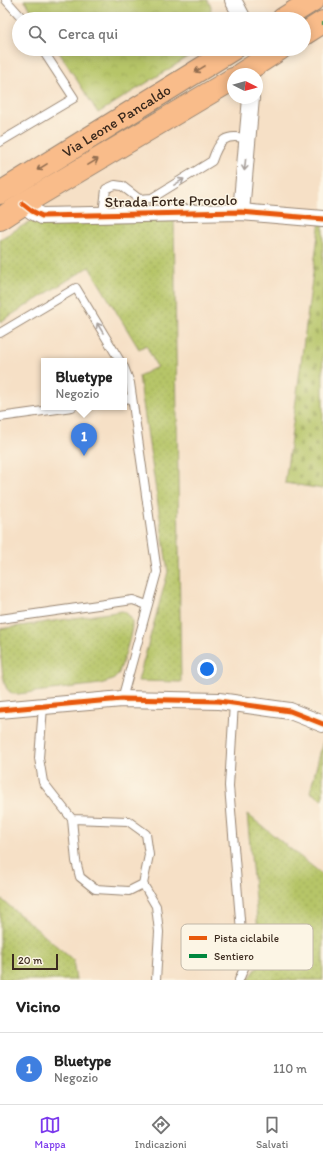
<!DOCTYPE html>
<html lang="it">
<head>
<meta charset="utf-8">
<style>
  :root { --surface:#fff; --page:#f6f6f6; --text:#222; --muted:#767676; --line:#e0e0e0; --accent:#7c3aed }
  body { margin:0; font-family:Itim,sans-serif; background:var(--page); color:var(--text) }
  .compass { position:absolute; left:227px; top:68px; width:36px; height:36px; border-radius:50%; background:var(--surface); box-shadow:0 2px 10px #0003; rotate:96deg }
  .scale { position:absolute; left:12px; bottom:10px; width:46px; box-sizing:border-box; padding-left:4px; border:2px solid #3b2a1e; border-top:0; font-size:11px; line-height:14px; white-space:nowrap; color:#3b2a1e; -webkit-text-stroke:3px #fcf5e5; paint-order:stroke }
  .you { position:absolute; left:207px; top:669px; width:14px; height:14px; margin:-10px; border:3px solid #fff; border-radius:50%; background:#1a73e8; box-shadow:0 0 0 6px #1a73e833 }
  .badge { display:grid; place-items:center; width:26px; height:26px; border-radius:50%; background:var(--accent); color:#fff; font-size:13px; font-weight:700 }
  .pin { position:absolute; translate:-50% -33px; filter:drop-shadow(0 1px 2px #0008) }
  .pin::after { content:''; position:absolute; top:21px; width:14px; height:12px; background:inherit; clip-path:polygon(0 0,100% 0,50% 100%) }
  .popup { position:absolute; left:41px; top:358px; width:86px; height:52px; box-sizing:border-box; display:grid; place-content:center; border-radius:0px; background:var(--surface); filter:drop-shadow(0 1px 3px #0005); font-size:13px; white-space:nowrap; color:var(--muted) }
  .popup b { font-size:15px; color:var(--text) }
  .popup::after { content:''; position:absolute; left:50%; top:100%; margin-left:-8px; border:8px solid transparent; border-top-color:var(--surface) }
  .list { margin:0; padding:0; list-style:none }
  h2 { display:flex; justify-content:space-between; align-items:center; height:52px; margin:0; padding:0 16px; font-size:17px }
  h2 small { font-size:13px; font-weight:400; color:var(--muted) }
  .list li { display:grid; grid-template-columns:26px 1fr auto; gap:12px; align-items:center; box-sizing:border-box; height:72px; padding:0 16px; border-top:1px solid var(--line) }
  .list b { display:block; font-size:15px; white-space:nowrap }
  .list p { margin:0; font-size:13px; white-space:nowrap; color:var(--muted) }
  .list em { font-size:13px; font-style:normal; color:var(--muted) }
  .icon { flex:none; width:22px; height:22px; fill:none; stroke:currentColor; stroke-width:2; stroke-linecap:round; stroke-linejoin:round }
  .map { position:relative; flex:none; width:323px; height:980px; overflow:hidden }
  .search { position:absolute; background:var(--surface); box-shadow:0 2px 10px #0003; left:12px; right:12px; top:12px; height:44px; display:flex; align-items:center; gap:10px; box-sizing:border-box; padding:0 14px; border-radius:22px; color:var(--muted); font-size:15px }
  .sheet { height:124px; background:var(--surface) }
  nav { display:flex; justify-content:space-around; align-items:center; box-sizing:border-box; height:56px; border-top:1px solid var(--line); background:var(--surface); font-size:11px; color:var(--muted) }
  nav a { display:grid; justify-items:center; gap:2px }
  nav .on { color:var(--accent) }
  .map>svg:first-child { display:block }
  .grass { fill:url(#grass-dots); stroke:#787842 }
  .cemetery { fill:url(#cemetery-stones); stroke:#787842 }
  .park { fill:url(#park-crowns); stroke:#787842 }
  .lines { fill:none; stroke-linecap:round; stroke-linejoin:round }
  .lane-casing { stroke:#988572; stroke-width:10 }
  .street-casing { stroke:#988572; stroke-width:18 }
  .primary-casing { stroke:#988572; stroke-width:24 }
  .lane { stroke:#fff; stroke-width:8 }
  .street { stroke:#fff; stroke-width:16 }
  .primary { stroke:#f9bc8a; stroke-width:22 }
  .quiet { stroke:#00873e; stroke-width:4; stroke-dasharray:8 4; stroke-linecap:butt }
  .cycleway-casing { stroke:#fcf5e5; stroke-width:8 }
  .cycleway { stroke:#e8590c; stroke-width:5 }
  .oneway { stroke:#906c4f }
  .oneway2 { stroke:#a79f9a }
  .labels { text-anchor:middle; stroke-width:3; stroke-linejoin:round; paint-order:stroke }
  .street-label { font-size:15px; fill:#3b2a1e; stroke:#fcf5e5 }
  .key { fill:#fcf5e5; stroke:#c2b8a9; stroke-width:1 }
  .key-label { font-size:11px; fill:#3b2a1e }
</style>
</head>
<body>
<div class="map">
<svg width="323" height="980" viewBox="0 0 323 980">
  <defs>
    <pattern id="grass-dots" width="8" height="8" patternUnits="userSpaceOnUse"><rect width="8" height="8" fill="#b6c567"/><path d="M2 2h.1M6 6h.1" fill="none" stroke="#9da959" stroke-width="1.8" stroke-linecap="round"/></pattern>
    <pattern id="cemetery-stones" width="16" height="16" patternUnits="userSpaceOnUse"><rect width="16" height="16" fill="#b6c567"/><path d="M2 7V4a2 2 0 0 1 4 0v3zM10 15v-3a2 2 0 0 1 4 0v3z" fill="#9da959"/></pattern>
    <pattern id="park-crowns" width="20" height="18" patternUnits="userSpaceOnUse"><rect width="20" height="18" fill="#b6c567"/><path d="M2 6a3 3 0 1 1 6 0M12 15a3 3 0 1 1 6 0" fill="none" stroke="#9da959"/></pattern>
  </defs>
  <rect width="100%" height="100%" fill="#fcf5e5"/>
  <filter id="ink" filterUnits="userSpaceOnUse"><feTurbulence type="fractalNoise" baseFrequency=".025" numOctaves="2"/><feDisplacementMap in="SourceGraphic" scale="8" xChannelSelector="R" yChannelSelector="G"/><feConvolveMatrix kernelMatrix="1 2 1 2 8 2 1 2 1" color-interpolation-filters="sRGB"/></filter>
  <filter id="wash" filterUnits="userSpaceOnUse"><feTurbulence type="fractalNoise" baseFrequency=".012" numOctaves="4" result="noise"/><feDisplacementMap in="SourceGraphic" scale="16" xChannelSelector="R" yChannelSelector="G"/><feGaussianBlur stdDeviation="0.9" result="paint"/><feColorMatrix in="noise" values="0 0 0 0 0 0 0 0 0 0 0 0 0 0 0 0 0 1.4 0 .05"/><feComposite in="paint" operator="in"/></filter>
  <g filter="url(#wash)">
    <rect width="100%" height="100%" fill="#f6e0c6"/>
    <g class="grass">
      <path d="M174 216 181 682 138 681 168 572 139 376 157 367 146 345 139 349 89 267 0 322V239L31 221 50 218Z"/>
      <path d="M122 611C127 613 131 616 132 622 133 632 122 664 118 675L113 680 100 684 18 694C13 694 10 693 7 689 1 678 0 642 0 629Z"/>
      <path d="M323 741V800L310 792Z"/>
      <path d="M247 814 323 875V980H248L261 962Z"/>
      <path d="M0 898 73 960 76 980H0Z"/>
    </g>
    <path class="cemetery" d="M320 220H323V489L285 483Z"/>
    <g class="park">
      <path d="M24 0H207L211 6 210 19H38Z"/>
      <path d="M57 49H197L193 54 98 113Z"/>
    </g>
  </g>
  <g filter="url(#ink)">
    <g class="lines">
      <g class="lane-casing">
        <g id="lane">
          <path d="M6 0 23 19"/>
          <path d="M0 142 74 98 42 49"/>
          <path d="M103 214 106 189 115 185 122 186 139 199 152 198 212 161C219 140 225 133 248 139"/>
          <path d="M0 333 76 288 120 361"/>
          <path d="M124 399 132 398"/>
          <path d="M0 417 72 407"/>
          <path d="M0 619 133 600 147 605"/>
          <path d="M122 699 157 572 130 383 124 367"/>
          <path d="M234 703 229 786 244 968 239 980"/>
          <path d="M43 707 39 758 43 782 72 819 76 861 80 877 95 889 129 891 143 884 149 855 146 834 128 821 72 819"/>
          <path d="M143 884 156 906 159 932 156 980"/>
        </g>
      </g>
      <g class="street-casing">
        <g id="street">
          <path d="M233 0 243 19"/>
          <path d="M23 204 32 211 42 216 241 212 323 219"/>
          <path d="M241 212 251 98"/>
          <path d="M0 710 122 699 219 701 290 711 323 724"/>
        </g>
      </g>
      <g class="primary-casing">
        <g id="primary">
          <path d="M283 19 313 0"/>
          <path d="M304 34 323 22"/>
          <path d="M241 74 280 49"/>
          <path id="s1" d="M0 193 233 49"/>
          <path d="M0 219 23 204 233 79"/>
        </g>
      </g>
      <use href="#lane" class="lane"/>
      <use href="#street" class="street"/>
      <use href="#primary" class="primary"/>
      <path class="quiet" d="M322 23H323"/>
      <g class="cycleway-casing">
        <g id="cycleway">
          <path d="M23 204 32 211 42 216 241 212 323 219"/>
          <path d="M0 710 122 699 219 701 290 711 323 724"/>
        </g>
      </g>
      <use href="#cycleway" class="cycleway"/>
    </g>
    <defs><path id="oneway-shaft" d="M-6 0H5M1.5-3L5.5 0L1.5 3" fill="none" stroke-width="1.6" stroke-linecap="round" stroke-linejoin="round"/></defs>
    <g class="oneway">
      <use href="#oneway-shaft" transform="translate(200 69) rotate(148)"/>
      <use href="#oneway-shaft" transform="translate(93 162) rotate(-31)"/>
      <use href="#oneway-shaft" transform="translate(42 167) rotate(148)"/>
    </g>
    <g class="oneway2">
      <use href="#oneway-shaft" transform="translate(245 165) rotate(96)"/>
      <use href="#oneway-shaft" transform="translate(179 182) rotate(-31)"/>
      <use href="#oneway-shaft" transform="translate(100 328) rotate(-121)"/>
    </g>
  </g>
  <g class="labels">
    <g class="street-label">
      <text dy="5" stroke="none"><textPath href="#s1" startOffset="137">Via Leone Pancaldo</textPath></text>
      <text transform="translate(171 201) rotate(-1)" y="5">Strada Forte Procolo</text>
    </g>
  </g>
  <rect x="181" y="924" width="132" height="46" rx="6" class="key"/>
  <rect x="189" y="936" width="18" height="4" fill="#e8590c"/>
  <rect x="189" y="954" width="18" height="4" fill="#00873e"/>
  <g class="key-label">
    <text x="214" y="942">Pista ciclabile</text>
    <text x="214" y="960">Sentiero</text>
  </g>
</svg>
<svg class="compass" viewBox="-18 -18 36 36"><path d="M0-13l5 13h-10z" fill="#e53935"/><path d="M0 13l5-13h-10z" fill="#767676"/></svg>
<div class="scale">20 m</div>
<div class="you"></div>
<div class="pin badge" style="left:84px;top:456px;background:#3f7fe0">1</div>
<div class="popup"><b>Bluetype</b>Negozio</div>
<div class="search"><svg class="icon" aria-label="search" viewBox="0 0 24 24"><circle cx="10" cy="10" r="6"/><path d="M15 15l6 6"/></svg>Cerca qui</div>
</div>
<section class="sheet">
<h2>Vicino<small></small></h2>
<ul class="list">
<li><span class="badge" style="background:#3f7fe0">1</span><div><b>Bluetype</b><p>Negozio</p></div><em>110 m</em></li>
</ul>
</section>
<nav>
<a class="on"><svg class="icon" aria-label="map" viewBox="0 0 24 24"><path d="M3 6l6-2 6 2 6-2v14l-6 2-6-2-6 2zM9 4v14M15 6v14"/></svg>Mappa</a>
<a><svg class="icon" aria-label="directions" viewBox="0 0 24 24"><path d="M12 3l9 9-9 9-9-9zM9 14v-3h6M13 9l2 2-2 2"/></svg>Indicazioni</a>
<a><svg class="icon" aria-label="saved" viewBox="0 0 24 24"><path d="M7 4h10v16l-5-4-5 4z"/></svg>Salvati</a>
</nav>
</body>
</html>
